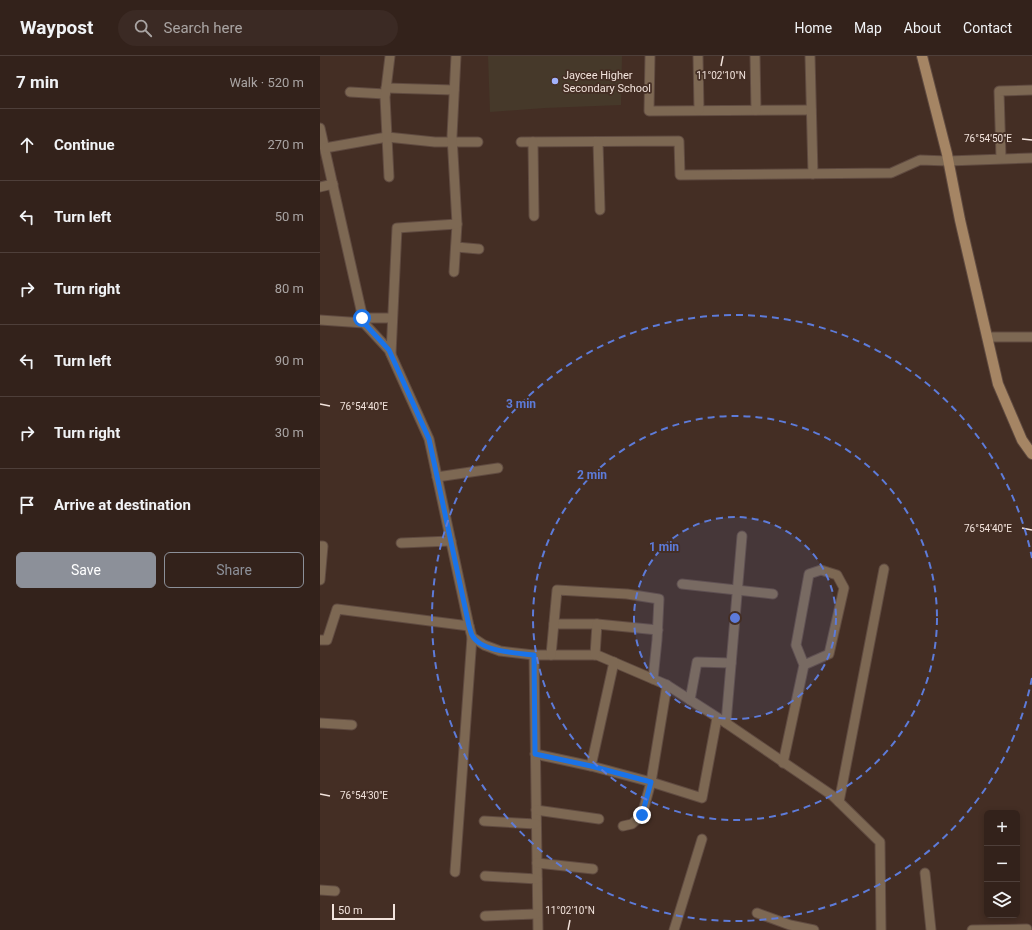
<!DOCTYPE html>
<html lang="en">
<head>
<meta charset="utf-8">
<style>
  :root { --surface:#33221b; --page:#3b2a24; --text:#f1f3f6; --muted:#a9a4a3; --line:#4e3f3a; --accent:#8c9099 }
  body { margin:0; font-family:Roboto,sans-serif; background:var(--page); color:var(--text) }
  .controls { position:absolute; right:12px; bottom:12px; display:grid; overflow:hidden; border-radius:6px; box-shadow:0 2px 6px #0003 }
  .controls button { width:36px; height:36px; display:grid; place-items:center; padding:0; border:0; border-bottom:1px solid var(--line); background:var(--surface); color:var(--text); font:20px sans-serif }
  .scale { position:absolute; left:12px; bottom:10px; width:63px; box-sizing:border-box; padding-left:4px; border:2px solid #f2e3dc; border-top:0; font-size:11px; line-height:14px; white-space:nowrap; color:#f2e3dc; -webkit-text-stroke:3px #442e24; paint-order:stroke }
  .stop { position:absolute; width:12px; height:12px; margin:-9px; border:3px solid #1a73e8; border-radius:50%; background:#fff }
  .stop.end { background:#1a73e8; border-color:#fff; box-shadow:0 1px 4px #0008 }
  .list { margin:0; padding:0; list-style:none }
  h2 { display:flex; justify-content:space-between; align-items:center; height:52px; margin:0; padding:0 16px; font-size:17px }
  h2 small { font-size:13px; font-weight:400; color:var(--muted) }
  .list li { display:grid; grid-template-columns:26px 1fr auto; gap:12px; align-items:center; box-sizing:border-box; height:72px; padding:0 16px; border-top:1px solid var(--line) }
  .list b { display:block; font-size:15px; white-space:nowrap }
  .list em { font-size:13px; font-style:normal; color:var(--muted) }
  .actions { display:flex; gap:8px; padding:12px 16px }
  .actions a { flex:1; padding:9px 0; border:1px solid var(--accent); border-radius:6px; text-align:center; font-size:14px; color:var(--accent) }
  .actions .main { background:var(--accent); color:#fff }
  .icon { flex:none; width:22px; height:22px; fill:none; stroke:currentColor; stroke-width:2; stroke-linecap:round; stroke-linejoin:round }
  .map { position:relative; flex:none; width:712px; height:874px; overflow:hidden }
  header { display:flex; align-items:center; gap:24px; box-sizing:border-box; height:56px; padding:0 20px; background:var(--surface); border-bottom:1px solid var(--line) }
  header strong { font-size:19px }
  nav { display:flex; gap:22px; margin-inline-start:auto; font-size:14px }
  .search { width:280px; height:36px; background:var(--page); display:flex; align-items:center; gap:10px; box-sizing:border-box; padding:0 14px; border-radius:22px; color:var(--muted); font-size:15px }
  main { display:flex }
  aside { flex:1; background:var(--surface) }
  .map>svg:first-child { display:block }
  .education { fill:#46392a }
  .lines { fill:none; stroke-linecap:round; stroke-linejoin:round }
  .minor-casing { stroke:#604b41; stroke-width:11 }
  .secondary-casing { stroke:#604b41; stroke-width:12 }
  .minor { stroke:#7d6853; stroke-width:9 }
  .secondary { stroke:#a58564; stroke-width:10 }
  .route { stroke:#1a73e8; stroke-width:5 }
  .ticks { fill:none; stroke:#f2e3dc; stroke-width:1.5 }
  .ring { fill:none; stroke:#5d7bd9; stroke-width:2; stroke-dasharray:7 5 }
  .poi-dot { fill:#a2b2fd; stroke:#442e24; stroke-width:1.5 }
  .labels { text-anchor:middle; stroke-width:3.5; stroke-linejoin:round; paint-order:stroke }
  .poi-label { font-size:11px; fill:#f2e3dc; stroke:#442e24; text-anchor:start }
  .ticks-label { font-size:10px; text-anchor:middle; fill:#f2e3dc; stroke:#442e24; stroke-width:3.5; stroke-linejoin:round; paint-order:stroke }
  .centre { fill:#5d7bd9; stroke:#442e24; stroke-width:2 }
  .ring-label { font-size:12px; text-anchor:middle; font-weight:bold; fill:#5d7bd9; stroke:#442e24; stroke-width:3.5; stroke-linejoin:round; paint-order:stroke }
</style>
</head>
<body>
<header>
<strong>Waypost</strong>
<div class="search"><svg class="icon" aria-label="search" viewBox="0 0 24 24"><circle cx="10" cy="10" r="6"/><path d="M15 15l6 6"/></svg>Search here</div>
<nav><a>Home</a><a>Map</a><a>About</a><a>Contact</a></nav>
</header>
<main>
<aside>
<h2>7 min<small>Walk · 520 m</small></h2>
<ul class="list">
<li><svg class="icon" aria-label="ahead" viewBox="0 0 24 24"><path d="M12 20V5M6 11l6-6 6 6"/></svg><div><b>Continue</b></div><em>270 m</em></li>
<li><svg class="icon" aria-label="left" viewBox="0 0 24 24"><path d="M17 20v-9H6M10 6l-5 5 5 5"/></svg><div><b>Turn left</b></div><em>50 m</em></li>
<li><svg class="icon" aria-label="right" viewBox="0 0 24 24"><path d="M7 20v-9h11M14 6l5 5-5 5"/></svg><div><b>Turn right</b></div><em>80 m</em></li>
<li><svg class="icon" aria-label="left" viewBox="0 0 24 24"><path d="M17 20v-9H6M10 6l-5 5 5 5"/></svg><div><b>Turn left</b></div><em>90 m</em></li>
<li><svg class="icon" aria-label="right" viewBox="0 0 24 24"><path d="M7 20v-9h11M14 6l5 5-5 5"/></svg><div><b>Turn right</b></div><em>30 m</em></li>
<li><svg class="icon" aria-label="arrive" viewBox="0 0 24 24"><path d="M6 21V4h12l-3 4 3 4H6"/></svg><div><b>Arrive at destination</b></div></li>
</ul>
<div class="actions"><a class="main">Save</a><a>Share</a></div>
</aside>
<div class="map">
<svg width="712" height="874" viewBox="0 0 712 874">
  <rect width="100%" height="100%" fill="#442e24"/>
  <path class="education" d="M168 0H302L301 49 225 52 170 56Z"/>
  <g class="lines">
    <g class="minor-casing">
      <g id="minor">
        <path d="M330 0 329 55 491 54"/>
        <path d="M378 0 379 54"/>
        <path d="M435 0 436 54"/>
        <path d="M490 0 493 118"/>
        <path d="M66 32 134 34"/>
        <path d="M30 36 65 38"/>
        <path d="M0 72 44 267 69 294 109 383 149 570"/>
        <path d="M201 86 359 85 360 119 571 117 600 104 628 105 712 102"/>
        <path d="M213 86 214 160"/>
        <path d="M278 86 280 154"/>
        <path d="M5 92 67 81 115 86H158"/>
        <path d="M681 102 679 35 712 34"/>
        <path d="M69 121 65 41 70 0"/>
        <path d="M0 131 13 128"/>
        <path d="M136 191 159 193"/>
        <path d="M134 216 137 168 132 80 136 0"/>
        <path d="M42 262H72"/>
        <path d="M0 264 44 267"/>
        <path d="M668 281H712"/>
        <path d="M71 298 77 172 137 168"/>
        <path d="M117 421 178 412"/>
        <path d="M81 487 131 485"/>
        <path d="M0 490H3L0 524"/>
        <path d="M362 528 453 538"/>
        <path d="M234 568H277L338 574"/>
        <path d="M0 584H7L17 553 149 570 152 581 164 589 180 595 214 599H277L347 629 406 667 513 740 560 786 561 874"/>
        <path d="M214 599 218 874"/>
        <path d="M231 599 237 534 307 538 339 543 337 584 333 623"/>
        <path d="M275 599 277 568"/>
        <path d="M294 606 271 710 331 726 382 742 397 662"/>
        <path d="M370 644 377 606 411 607"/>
        <path d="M0 667 32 669"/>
        <path d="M406 667 422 480"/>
        <path d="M215 698 271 710"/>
        <path d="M463 707 484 609 476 589 489 518 501 514 517 519 524 532 509 598 484 609"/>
        <path d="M519 746 564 513"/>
        <path d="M216 754 279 763"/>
        <path d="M164 765 216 768"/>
        <path d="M303 770 312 768 322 759 331 726 347 629"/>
        <path d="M217 807 273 813"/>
        <path d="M135 816 152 581"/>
        <path d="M605 817 611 874"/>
        <path d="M165 820 217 823"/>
        <path d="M0 834 15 835"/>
        <path d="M437 857 470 869 494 874"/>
        <path d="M165 860 217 858"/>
        <path d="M354 874 382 783"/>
        <path d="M652 874 707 873V874"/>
      </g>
    </g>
    <g class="secondary-casing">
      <path id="secondary" d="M602 0 627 98 640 164 678 328 702 384 712 398"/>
    </g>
    <use href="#minor" class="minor"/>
    <use href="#secondary" class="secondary"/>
  </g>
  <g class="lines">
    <path class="route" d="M42 262 44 267 69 294 109 383 149 570C150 573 151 577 152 579 160 596 198 597 214 599L215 698 271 710 331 726 322 759"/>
  </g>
  <path class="ticks" d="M401 10 403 0M702 83 712 84M0 348 10 350M702 472 712 474M0 738 10 740M248 874 250 864"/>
  <circle cx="415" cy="562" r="101" fill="#5d7bd9" fill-opacity=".12"/>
  <g class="ring">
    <circle cx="415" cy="562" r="101"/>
    <circle cx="415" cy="562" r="202"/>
    <path d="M712 622A303 303 0 1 1 712 502"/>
  </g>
  <circle class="poi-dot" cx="235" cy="25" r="4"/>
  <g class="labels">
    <g class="poi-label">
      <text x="243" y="23">Jaycee Higher<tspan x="243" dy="13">Secondary School</tspan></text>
    </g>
  </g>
  <g class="ticks-label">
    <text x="401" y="23">11°02'10"N</text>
    <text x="668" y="86">76°54'50"E</text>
    <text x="44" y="354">76°54'40"E</text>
    <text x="668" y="476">76°54'40"E</text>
    <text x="44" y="743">76°54'30"E</text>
    <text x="250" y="858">11°02'10"N</text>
  </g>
  <circle cx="415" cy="562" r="6" class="centre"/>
  <g class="ring-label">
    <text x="201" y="352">3 min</text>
    <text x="272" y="423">2 min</text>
    <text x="344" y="495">1 min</text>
  </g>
</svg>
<div class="controls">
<button>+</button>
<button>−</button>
<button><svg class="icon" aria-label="layers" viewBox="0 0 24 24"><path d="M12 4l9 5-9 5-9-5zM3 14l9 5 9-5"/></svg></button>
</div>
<div class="scale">50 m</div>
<div class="stop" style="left:42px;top:262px"></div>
<div class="stop end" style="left:322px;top:759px"></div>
</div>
</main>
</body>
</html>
